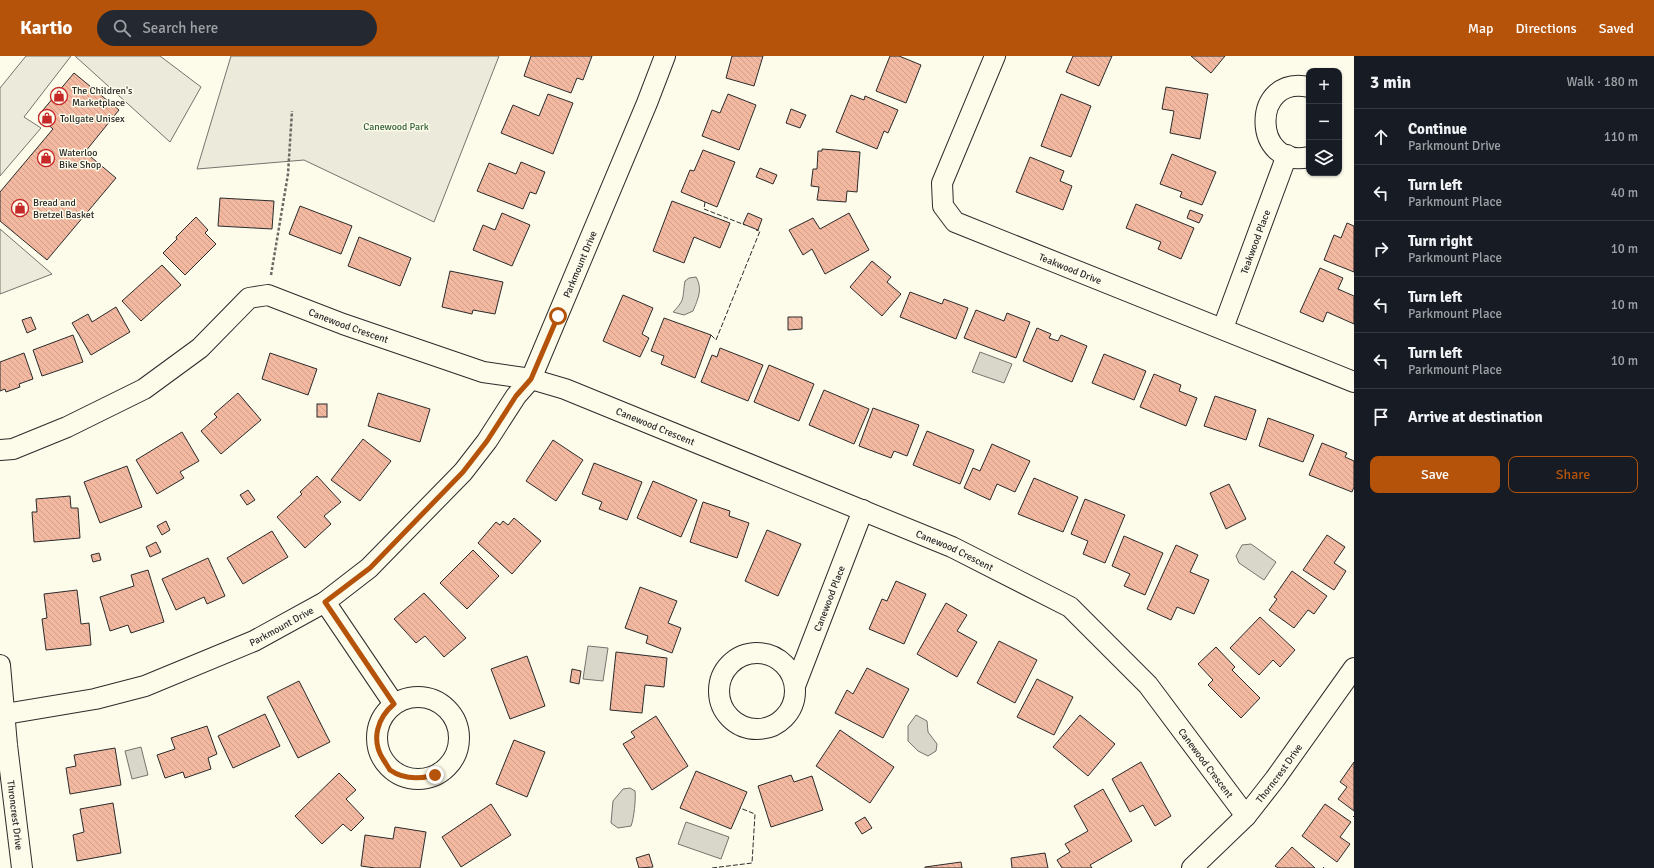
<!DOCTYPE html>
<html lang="en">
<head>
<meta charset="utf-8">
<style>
  :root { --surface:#171b24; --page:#242831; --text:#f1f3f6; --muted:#9ea1a6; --line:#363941; --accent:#b45309 }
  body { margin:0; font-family:Signika,sans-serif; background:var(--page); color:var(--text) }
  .controls { position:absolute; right:12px; top:12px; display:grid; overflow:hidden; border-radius:8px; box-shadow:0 1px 3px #0004 }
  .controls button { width:36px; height:36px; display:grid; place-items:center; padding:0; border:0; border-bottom:1px solid var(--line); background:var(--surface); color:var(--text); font:20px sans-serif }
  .stop { position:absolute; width:12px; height:12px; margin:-9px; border:3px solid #b45309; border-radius:50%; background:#fff }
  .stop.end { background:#b45309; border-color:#fff; box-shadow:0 1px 4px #0008 }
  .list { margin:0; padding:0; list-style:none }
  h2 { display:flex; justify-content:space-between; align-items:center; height:52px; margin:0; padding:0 16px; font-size:17px }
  h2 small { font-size:13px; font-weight:400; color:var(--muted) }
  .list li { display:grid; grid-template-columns:26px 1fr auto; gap:12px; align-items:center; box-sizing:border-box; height:56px; padding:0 16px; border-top:1px solid var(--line) }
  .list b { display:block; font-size:15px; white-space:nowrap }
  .list p { margin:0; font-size:13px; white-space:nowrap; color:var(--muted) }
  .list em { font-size:13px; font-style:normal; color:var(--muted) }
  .actions { display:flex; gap:8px; padding:12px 16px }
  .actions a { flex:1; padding:9px 0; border:1px solid var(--accent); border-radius:8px; text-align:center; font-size:14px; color:var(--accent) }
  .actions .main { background:var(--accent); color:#fff }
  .icon { flex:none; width:22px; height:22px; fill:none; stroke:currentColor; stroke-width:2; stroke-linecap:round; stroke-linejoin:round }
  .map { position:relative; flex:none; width:1354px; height:812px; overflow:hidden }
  header { display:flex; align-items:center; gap:24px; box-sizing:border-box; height:56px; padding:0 20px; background:var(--accent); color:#fff }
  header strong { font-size:19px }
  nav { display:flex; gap:22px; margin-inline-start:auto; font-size:14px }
  .search { width:280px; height:36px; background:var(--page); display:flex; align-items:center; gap:10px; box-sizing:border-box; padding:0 14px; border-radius:22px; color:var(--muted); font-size:15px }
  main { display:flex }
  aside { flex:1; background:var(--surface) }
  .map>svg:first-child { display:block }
  .green { fill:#ecebdb; stroke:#74746e }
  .parking { fill:#eceadb; stroke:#74746e }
  .water { fill:#d8d7c9; stroke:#74746e }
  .building { fill:url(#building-back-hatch); stroke:#2b2b2b }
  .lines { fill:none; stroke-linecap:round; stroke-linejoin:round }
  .minor-casing { stroke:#2b2b2b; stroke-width:22 }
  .path { stroke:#6a6964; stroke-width:2.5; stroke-dasharray:3 2; stroke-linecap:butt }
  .minor { stroke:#fdfbea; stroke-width:20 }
  .fence { stroke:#2b2b2b; stroke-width:1; stroke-dasharray:5 2; stroke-linecap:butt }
  .route { stroke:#b45309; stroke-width:5 }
  .labels { text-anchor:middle; stroke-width:3; stroke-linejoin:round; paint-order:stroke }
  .poi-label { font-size:10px; fill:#2b2b2b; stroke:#fdfbea; text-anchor:start }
  .park-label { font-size:10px; fill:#34623c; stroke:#fdfbea }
  .street-label { font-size:10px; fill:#2b2b2b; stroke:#fdfbea }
</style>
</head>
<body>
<header>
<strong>Kartio</strong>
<div class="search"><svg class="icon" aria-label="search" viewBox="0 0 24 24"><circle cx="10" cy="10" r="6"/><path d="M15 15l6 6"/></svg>Search here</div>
<nav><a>Map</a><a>Directions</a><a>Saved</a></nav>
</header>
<main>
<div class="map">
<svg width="1354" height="812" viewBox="0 0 1354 812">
  <defs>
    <pattern id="building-back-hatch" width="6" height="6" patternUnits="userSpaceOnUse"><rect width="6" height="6" fill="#f2b8a0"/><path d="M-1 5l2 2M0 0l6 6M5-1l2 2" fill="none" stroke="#d09e8a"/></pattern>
  </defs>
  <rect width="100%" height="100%" fill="#fdfbea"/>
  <path class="green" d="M231 0H499L434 166 304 104 197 113Z"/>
  <g class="parking">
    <path d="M26 0H71L24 61 41 72 0 120V32Z"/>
    <path d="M75 0H160L201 31 170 86Z"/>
    <path d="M0 173 52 218 0 238Z"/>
  </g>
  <g class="water">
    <path d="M696 221C703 233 698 243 693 255L684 259 673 256C686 243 682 241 685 225L689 222Z"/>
    <path d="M980 296 1012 308 1004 327 972 316Z"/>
    <path d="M1251 488 1276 506 1264 524 1239 507 1236 500 1242 489Z"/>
    <path d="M588 590 608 592 603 625 583 623Z"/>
    <path d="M916 659 927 665 928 676 937 688 936 695 928 700 918 695 908 685V670Z"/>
    <path d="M141 691 148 719 132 723 125 695Z"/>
    <path d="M630 732 635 735C636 742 634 763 631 770L618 772 611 767 613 745 623 733Z"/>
    <path d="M686 766 729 781 721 803 678 788Z"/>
  </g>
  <g class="building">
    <path d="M531 0H592L583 24 577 22 571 37 524 20Z"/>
    <path d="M732 0H763L754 30 726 22Z"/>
    <path d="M890 0H899L921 9 906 47 876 35Z"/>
    <path d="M1073 0H1112L1099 30 1066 16Z"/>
    <path d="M1191 0H1225L1211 17Z"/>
    <path d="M74 17 119 54 85 96 116 122 47 204 0 165V136L53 73 38 60Z"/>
    <path d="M1166 31 1208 38 1200 83 1170 77 1174 55 1162 53Z"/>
    <path d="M548 38 573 47 553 98 501 77 513 49 539 60Z"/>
    <path d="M728 38 756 49 739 94 702 80 712 54 720 57Z"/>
    <path d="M1061 38 1091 50 1071 101 1041 90Z"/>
    <path d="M851 39 864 44 865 40 898 54 888 77 884 75 877 93 836 76Z"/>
    <path d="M791 53 806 59 800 72 786 67Z"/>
    <path d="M822 93 860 96 857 136 847 135 846 146 817 144 819 131 811 130 813 113H817L818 95H822Z"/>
    <path d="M703 94 735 106 717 151 681 136 690 114 694 115Z"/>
    <path d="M1172 98 1216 116 1202 149 1180 141 1182 136 1160 128Z"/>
    <path d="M1030 101 1064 115 1060 125 1072 130 1063 154 1016 136Z"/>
    <path d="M521 106 545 116 536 138 530 136 523 153 477 135 489 107 516 118Z"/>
    <path d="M760 112 777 119 773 128 756 121Z"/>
    <path d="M220 142 274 145 272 173 218 170Z"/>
    <path d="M672 145 730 167 720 192 694 181 684 207 653 195Z"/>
    <path d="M1136 148 1194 172 1181 203 1158 193 1161 186 1126 172Z"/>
    <path d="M300 150 352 170 341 198 289 178Z"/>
    <path d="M1190 154 1203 159 1199 167 1187 162Z"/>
    <path d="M502 157 530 169 512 210 473 194 483 169 495 174Z"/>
    <path d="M748 157 762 163 758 174 743 168Z"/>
    <path d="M849 157 869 194 825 218 812 193 803 199 789 174 813 162 820 173Z"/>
    <path d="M196 161 208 174 205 177 216 188 185 219 163 197 177 183 176 181Z"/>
    <path d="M1347 167 1354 170V216L1324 204 1334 179 1341 182Z"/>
    <path d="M359 181 411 202 400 230 348 210Z"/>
    <path d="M872 205 891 221 887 226 901 238 882 260 850 231Z"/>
    <path d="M162 209 181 229 141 265 122 245Z"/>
    <path d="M1320 212 1343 222 1338 233 1354 240V268L1327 256 1323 266 1300 256Z"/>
    <path d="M450 215 503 226 495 258 473 254 472 258 442 251Z"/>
    <path d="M910 236 942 248 944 243 968 252 956 283 900 261Z"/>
    <path d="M623 239 653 252 642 278 649 282 640 301 603 285Z"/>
    <path d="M116 251 130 276 91 299 72 267 88 258 92 266Z"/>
    <path d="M976 254 1004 265 1007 257 1030 266 1016 302 964 282Z"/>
    <path d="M31 261 36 273 27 277 22 264Z"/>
    <path d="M788 261H802V273L788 274Z"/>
    <path d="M664 262 711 279 695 322 661 308 664 300 651 295Z"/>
    <path d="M1037 272 1051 278 1049 282 1058 285 1061 279 1087 290 1072 326 1023 305Z"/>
    <path d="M73 279 83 306 42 320 33 294Z"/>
    <path d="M720 292 763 309 748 345 701 326 712 299 717 301Z"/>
    <path d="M24 297 33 323 19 328 20 331 6 336 5 333 0 335V306Z"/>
    <path d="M270 297 317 313 308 339 262 323Z"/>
    <path d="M1104 298 1146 315 1134 344 1092 327Z"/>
    <path d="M769 309 814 328 799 365 754 346Z"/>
    <path d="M1154 318 1181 329 1179 335 1197 342 1186 370 1140 351Z"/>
    <path d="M824 334 869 353 854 388 809 369Z"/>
    <path d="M238 337 261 364 221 398 201 375 217 361 214 358Z"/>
    <path d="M378 337 430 353 420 386 368 370Z"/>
    <path d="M1215 340 1256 354 1246 384 1204 370Z"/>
    <rect x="317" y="348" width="10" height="13"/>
    <path d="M873 352 919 369 907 400 894 395 891 402 859 390Z"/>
    <path d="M1268 362 1314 379 1303 406 1259 390Z"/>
    <path d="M927 375 974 394 960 428 913 409Z"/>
    <path d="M182 376 199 405 180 416 184 422 157 438 136 404Z"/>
    <path d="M363 383 391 405 360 445 331 424Z"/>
    <path d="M553 384 583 404 556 445 526 425Z"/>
    <path d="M1322 387 1347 397 1345 401 1354 405V431L1352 436 1309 419Z"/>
    <path d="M992 388 1030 405 1015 436 997 428 990 444 964 432 973 412 980 415Z"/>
    <path d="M594 407 642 426 627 464 599 453 602 446 582 438Z"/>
    <path d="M127 410 142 451 100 467 84 426Z"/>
    <path d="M317 420 341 446 324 460 331 468 305 492 277 461 302 438 300 436Z"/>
    <path d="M1034 422 1078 441 1063 476 1018 458Z"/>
    <path d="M653 425 697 444 681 481 637 462Z"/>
    <path d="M1229 428 1246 463 1226 473 1210 437Z"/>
    <path d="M248 434 255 444 247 449 240 439Z"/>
    <path d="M70 440 71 452H78L80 482 34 486 32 456H37L36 443Z"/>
    <path d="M1085 443 1125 459 1105 507 1083 498 1088 485 1071 478Z"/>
    <path d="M703 446 730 455 729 460 749 467 737 502 690 486Z"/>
    <path d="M514 462 541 485 512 518 478 487 496 466 500 469 503 465 508 469Z"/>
    <path d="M166 465 170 474 162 479 157 470Z"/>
    <path d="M767 474 801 488 778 540 745 525Z"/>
    <path d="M272 475 288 501 243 528 227 502Z"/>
    <path d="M1327 479 1345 491 1334 507 1346 515 1334 534 1303 514Z"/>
    <path d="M1124 480 1163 497 1145 539 1124 530 1130 518 1112 510Z"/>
    <path d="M156 486 161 496 150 501 146 491Z"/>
    <path d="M1176 489 1198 499 1190 516 1209 524 1194 558 1177 551 1171 564 1147 553Z"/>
    <path d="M473 494 499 520 467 553 440 527Z"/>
    <path d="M99 497 101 504 93 506 91 499Z"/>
    <path d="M208 502 225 540 207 548 204 541 176 554 162 523Z"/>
    <path d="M148 514 164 566 131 577 128 569 110 575 100 541 134 530 131 519Z"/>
    <path d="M1292 515 1327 540 1314 558 1308 554 1294 572 1269 554 1277 543 1274 541Z"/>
    <path d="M896 525 926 538 904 588 869 573 882 543 887 545Z"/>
    <path d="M640 531 677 545 668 567 681 572 672 597 646 587 648 580 625 572Z"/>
    <path d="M77 534 81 568 89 567 91 589 46 594 42 563 47 562 44 538Z"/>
    <path d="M424 537 466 582 444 601 425 580 416 587 394 563Z"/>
    <path d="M946 547 967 559 957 575 977 586 957 621 917 598Z"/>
    <path d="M1260 561 1295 594 1280 611 1273 604 1259 619 1230 592Z"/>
    <path d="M999 585 1037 604 1015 647 977 627Z"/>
    <path d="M1216 591 1235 611 1232 614 1260 642 1241 662 1208 629 1213 624 1198 608Z"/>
    <path d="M616 596 667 602 664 631 645 629 642 657 610 654Z"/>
    <path d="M527 600 545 650 510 663 491 613Z"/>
    <path d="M867 612 909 633 883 682 835 657 847 634 853 638Z"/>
    <path d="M572 613 581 615 579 628 570 626Z"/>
    <path d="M1037 623 1073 641 1054 679 1017 661Z"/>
    <path d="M299 625 330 686 298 702 267 641Z"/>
    <path d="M265 658 280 690 233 712 218 680Z"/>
    <path d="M1080 659 1115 688 1088 720 1053 691Z"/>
    <path d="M656 660 688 710 652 734 623 688 635 681 631 676Z"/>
    <path d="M207 670 217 698 208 702 211 713 185 722 183 716 165 722 157 699 175 693 171 682Z"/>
    <path d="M840 674 894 711 870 747 816 710Z"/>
    <path d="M514 684 545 696 527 741 496 728Z"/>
    <path d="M115 692 121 729 70 738 66 712 76 710 74 699Z"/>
    <path d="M1141 706 1171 760 1155 770 1143 749 1130 756 1112 723Z"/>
    <path d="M1354 706V755L1338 743 1347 731 1340 726Z"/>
    <path d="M696 715 747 736 731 773 680 752Z"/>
    <path d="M339 717 356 734 346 743 364 762 351 775 343 768 322 788 295 760Z"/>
    <path d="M791 719 794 726 812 720 823 754 771 771 758 730Z"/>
    <path d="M1103 733 1132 785 1090 809 1092 812H1062L1057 804 1070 796 1065 788 1088 775 1074 750Z"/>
    <path d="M113 747 121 797 77 805 73 779 84 776 80 753Z"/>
    <path d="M491 748 511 779 461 811 442 781Z"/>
    <path d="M1325 748 1351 766 1340 781 1350 788 1337 806 1302 780Z"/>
    <path d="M865 761 872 772 862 778 855 767Z"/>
    <path d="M395 771 426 776 420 812H375L361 810 365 779 393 783Z"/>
    <path d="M1292 791 1315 812H1278L1275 810Z"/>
    <path d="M1045 797 1048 812H1012L1011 802Z"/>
    <path d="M649 798 653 811 639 812 636 802Z"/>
    <path d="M961 806 962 812H925V811Z"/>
  </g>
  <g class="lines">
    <g class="minor-casing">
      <g id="minor">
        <path id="s1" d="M995 0 942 127 943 150 955 166 1354 326"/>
        <path d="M1309 31C1250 18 1252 114 1309 101"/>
        <path id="s2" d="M1223 272 1287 99"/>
        <path id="s3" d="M0 394 13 393 67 371 144 333 200 292 249 242 268 239 343 268 483 316 531 323 565 333 952 491 1070 551 1148 629 1246 760"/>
        <path d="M325 546 394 648"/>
        <circle cx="757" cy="635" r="38"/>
        <path id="s4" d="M0 609 7 689 22 812"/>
        <path id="s5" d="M795 630 863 454"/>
        <circle cx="418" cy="682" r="41"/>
        <path id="s6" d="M0 659 95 643 145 630 254 585 325 546 369 512 463 416 487 385 516 340 531 323 647 47 665 0"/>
        <path id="s7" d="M1192 812 1246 760 1275 723 1354 612"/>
      </g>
    </g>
    <path class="path" d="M271 219 288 118 292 55"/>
    <use href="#minor" class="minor"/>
    <g class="fence">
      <path d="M705 146 704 153 745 169"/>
      <path d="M711 279 716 284 760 175 756 174"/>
      <path d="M1353 760 1354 761"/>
      <path d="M1323 811 1324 812"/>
      <path d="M712 812 752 807 755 758 740 752"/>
    </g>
  </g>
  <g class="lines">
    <path class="route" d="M435 719C420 723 404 724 390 714 388 711 385 706 383 703 371 684 377 662 394 648L325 546 370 512 463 416 487 385 516 340 531 323 558 260"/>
  </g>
  <defs>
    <g id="shop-ring" transform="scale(0.9)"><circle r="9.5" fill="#fdfbea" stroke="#c62828" stroke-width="1.5"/><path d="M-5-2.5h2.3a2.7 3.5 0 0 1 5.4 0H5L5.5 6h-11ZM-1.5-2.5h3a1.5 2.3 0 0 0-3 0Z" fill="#c62828"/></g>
  </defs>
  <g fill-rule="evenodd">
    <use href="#shop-ring" x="59" y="40"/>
    <use href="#shop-ring" x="47" y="62"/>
    <use href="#shop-ring" x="46" y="102"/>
    <use href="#shop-ring" x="20" y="152"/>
  </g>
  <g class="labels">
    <g class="poi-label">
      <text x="72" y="38">The Children's<tspan x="72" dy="12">Marketplace</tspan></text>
      <text x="60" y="66">Tollgate Unisex</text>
      <text x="59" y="100">Waterloo<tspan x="59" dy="12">Bike Shop</tspan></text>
      <text x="33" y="150">Bread and<tspan x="33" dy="12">Bretzel Basket</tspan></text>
    </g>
    <g class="park-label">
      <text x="396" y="74">Canewood Park</text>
    </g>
    <g class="street-label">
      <text dy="4" stroke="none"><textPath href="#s2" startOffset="92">Teakwood Place</textPath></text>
      <text dy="4" stroke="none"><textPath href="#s6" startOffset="777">Parkmount Drive</textPath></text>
      <text dy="4" stroke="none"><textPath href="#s1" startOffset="305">Teakwood Drive</textPath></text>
      <text dy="4" stroke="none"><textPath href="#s3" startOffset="402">Canewood Crescent</textPath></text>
      <text dy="4" stroke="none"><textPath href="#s3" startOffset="726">Canewood Crescent</textPath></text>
      <text dy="4" stroke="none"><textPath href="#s3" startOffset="1050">Canewood Crescent</textPath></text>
      <text dy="4" stroke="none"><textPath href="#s5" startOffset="94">Canewood Place</textPath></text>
      <text dy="4" stroke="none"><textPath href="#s6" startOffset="297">Parkmount Drive</textPath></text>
      <text dy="4" stroke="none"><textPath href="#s3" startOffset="1386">Canewood Crescent</textPath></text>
      <text dy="4" stroke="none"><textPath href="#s7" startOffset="129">Thorncrest Drive</textPath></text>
      <text dy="4" stroke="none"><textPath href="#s4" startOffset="151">Throncrest Drive</textPath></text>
    </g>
  </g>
</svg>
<div class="controls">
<button>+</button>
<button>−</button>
<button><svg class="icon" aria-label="layers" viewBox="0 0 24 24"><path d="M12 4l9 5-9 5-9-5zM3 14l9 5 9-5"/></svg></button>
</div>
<div class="stop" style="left:558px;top:260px"></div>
<div class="stop end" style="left:435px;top:719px"></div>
</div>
<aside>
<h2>3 min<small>Walk · 180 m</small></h2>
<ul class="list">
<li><svg class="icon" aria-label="ahead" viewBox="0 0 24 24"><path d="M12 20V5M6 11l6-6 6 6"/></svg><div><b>Continue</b><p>Parkmount Drive</p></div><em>110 m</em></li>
<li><svg class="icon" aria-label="left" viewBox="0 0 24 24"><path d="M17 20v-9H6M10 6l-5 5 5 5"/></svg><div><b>Turn left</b><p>Parkmount Place</p></div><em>40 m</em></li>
<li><svg class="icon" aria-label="right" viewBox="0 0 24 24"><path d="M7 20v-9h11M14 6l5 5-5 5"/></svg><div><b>Turn right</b><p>Parkmount Place</p></div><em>10 m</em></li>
<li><svg class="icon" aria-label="left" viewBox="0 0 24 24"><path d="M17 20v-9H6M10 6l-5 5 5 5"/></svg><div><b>Turn left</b><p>Parkmount Place</p></div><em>10 m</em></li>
<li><svg class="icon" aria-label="left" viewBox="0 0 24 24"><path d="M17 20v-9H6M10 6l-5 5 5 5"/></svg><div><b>Turn left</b><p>Parkmount Place</p></div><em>10 m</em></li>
<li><svg class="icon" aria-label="arrive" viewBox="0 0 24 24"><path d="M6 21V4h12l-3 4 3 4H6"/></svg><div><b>Arrive at destination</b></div></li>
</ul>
<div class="actions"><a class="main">Save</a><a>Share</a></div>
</aside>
</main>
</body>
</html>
